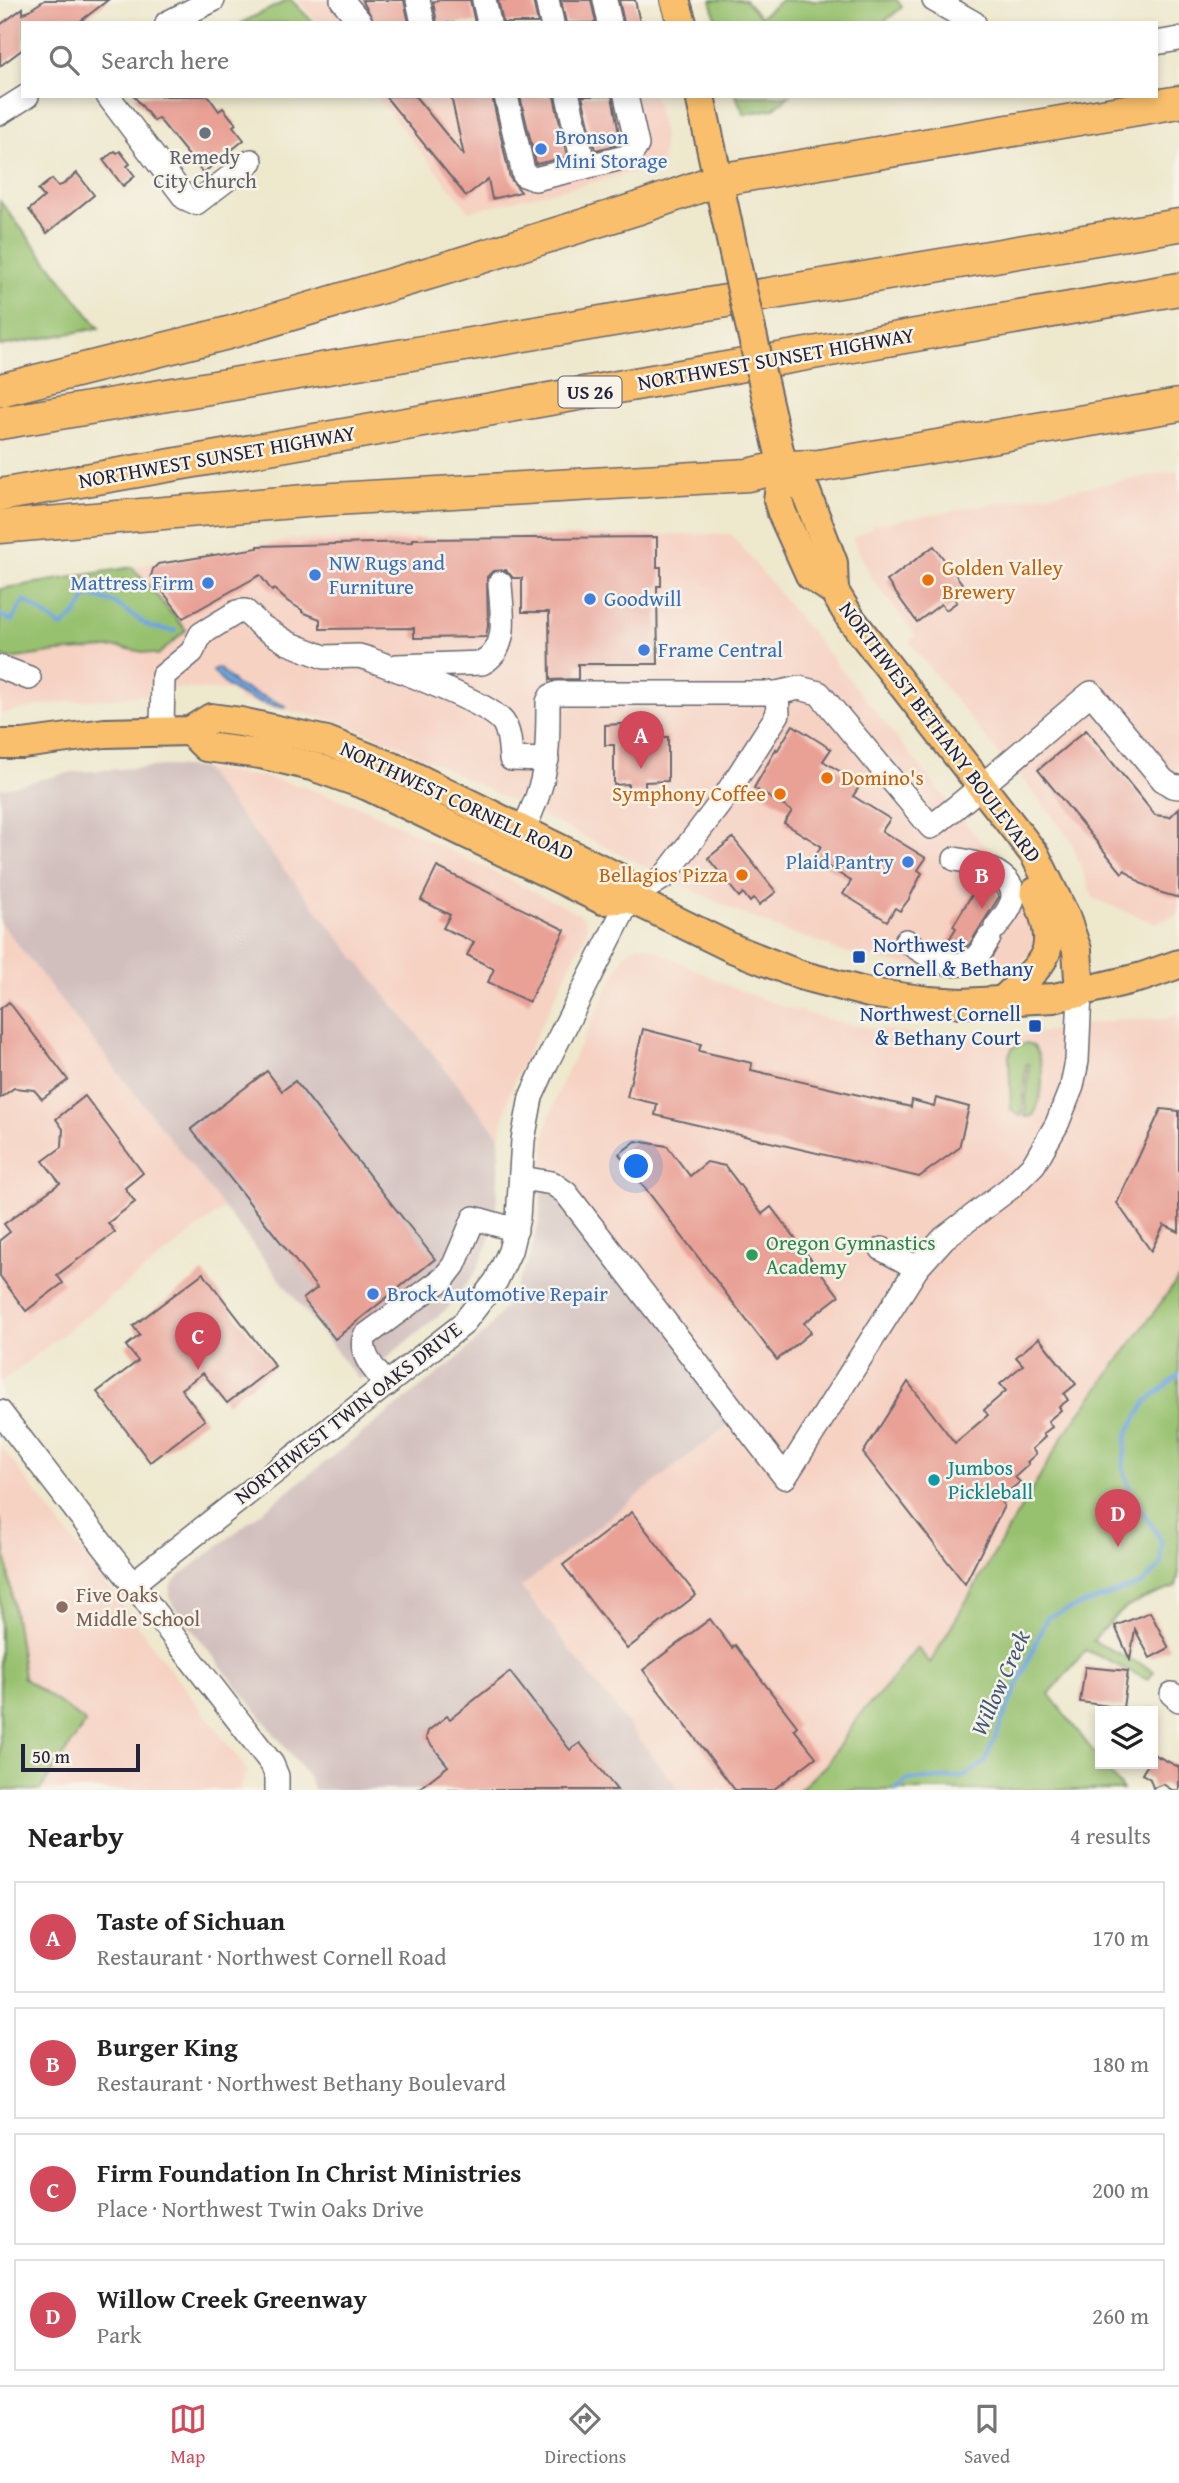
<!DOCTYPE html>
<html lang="en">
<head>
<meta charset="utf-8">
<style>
  :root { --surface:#fff; --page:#f6f6f6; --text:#222; --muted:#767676; --line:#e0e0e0; --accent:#d1495b }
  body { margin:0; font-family:"Gentium Book Plus",serif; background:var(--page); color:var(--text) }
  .controls { position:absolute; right:21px; bottom:21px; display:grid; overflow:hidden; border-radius:0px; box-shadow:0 4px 10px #0003 }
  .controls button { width:63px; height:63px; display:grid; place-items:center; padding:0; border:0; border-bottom:2px solid var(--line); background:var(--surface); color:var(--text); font:35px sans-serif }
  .scale { position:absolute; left:21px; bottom:18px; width:119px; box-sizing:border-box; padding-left:7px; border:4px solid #22223b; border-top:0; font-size:19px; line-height:24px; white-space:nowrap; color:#22223b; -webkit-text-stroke:5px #f7f3e8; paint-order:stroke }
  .you { position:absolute; left:637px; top:1167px; width:24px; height:24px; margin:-18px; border:5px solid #fff; border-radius:50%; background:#1a73e8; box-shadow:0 0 0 10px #1a73e833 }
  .badge { display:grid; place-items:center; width:46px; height:46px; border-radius:50%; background:var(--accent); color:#fff; font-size:23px; font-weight:700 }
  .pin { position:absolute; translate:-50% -58px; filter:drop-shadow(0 2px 4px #0008) }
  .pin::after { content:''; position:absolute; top:37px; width:24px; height:21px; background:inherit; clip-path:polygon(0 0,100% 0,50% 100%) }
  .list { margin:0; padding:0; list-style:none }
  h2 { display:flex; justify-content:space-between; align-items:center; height:91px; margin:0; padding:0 28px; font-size:30px }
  h2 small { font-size:23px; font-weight:400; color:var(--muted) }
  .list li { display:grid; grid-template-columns:46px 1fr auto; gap:21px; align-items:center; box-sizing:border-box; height:112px; margin:0 14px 14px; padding:0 14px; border:2px solid var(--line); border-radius:0px }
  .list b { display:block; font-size:26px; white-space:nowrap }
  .list p { margin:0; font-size:23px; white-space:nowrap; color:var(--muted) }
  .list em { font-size:23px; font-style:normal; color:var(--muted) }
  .icon { flex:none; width:38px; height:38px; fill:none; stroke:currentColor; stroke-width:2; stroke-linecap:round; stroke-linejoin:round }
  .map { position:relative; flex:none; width:1179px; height:1790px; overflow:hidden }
  .search { position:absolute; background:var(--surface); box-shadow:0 4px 10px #0003; left:21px; right:21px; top:21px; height:77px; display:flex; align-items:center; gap:18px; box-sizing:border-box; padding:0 24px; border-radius:0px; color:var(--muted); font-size:26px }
  .sheet { height:595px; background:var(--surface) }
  nav { display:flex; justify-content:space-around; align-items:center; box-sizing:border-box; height:98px; border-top:2px solid var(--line); background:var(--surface); font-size:19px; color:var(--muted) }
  nav a { display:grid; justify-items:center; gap:4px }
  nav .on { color:var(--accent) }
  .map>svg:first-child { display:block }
  .built { fill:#f6d2c3 }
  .industrial { fill:#d1bfbd }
  .green { fill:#97c16e; stroke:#5c7254; stroke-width:2 }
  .water { fill:#6da5dc; stroke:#48648c; stroke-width:2 }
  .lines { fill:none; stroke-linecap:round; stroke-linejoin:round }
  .stream { stroke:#6da5dc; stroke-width:4.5 }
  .building { fill:#e9a196 }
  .minor-casing { stroke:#69676e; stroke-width:26 }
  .major-casing { stroke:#69676e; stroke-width:32 }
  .highway-casing { stroke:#69676e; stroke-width:35 }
  .minor { stroke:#fff; stroke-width:23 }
  .major { stroke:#f9bf6c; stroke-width:28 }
  .highway { stroke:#f9bf6c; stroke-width:32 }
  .major-bridge-casing { stroke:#69676e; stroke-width:32; stroke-linecap:butt }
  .major-bridge { stroke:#f9bf6c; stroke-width:28 }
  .worship-dot { fill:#6b7280; stroke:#f7f3e8; stroke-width:2.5 }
  .shop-dot { fill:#3f7fe0; stroke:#f7f3e8; stroke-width:2.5 }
  .food-dot { fill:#e8710a; stroke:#f7f3e8; stroke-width:2.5 }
  .transit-dot { fill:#1a4fb4; stroke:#f7f3e8; stroke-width:2.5 }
  .leisure-dot { fill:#2e9e5b; stroke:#f7f3e8; stroke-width:2.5 }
  .culture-dot { fill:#0f9aa8; stroke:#f7f3e8; stroke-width:2.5 }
  .education-dot { fill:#8d6e63; stroke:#f7f3e8; stroke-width:2.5 }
  .labels { text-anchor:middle; stroke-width:5; stroke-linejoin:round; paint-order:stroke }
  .shield { fill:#f7f3e8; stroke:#62616f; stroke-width:2 }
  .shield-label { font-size:19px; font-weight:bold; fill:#22223b }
  .shop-label { font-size:21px; fill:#366cbe; stroke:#f7f3e8; text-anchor:start }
  .worship-label { font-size:21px; fill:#5b616d; stroke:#f7f3e8 }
  .street-label { font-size:21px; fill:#22223b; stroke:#f7f3e8 }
  .food-label { font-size:21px; fill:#c56008; stroke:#f7f3e8; text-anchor:start }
  .transit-label { font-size:21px; fill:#164399; stroke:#f7f3e8; text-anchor:start }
  .leisure-label { font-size:21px; fill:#27864d; stroke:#f7f3e8; text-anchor:start }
  .culture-label { font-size:21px; fill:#0d838f; stroke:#f7f3e8; text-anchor:start }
  .education-label { font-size:21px; fill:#785e54; stroke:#f7f3e8; text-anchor:start }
  .water-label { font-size:23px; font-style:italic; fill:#40567b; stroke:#f7f3e8 }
</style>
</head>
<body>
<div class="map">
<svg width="1179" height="1790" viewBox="0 0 1179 1790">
  <rect width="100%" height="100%" fill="#f7f3e8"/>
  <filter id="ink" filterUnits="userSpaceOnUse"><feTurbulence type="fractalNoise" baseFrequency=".0143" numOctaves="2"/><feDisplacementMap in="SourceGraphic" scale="14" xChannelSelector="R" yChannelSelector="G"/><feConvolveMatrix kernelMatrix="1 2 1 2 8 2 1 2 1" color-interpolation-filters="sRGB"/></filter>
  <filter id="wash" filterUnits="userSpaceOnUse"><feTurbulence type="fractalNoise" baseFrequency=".00686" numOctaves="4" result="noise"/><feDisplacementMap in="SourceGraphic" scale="28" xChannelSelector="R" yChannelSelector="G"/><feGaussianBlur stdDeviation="1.57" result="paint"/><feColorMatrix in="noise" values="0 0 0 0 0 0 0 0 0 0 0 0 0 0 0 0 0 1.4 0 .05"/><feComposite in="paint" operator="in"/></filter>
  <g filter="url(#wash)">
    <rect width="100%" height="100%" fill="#eee8cd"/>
    <g class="built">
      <path d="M298 0H633L639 23H317Z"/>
      <path d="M376 96H655L663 133 662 166 469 211Z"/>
      <path d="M1179 471V914L1155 923 1093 898 1070 839 1020 775 1017 777 909 642 916 636 873 580 852 538 872 528 871 525Z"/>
      <path d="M731 534 1014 882 1036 930 1034 946 1030 953 1020 963 1003 968 926 966 894 963 831 949V946L784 931 736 911 389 741 328 719 240 701 232 691 148 686V695L55 703 0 714V655L9 659 58 652 118 647 158 655 185 629 132 567 293 539Z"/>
      <path d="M202 769 263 777 304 787 361 807 583 916 587 926 586 934 516 1076 508 1099 500 1137Z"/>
      <path d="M0 922 224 1208 0 1383Z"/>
      <path d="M639 945 647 946 733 988 793 1010 851 1025 914 1034 968 1037 1028 1035 1120 1019H1165L1179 1014V1278L1064 1435 929 1663 917 1648 880 1694 861 1713 826 1765 799 1790H679L520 1587 738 1417 543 1165 546 1128 560 1086 625 954 632 947Z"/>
      <path d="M0 1445 247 1770 240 1790H0Z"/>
    </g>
    <g class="industrial">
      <path d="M165 766 202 768 500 1137 496 1216 486 1250 475 1273 448 1308 359 1380 0 922V789L73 772Z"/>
      <path d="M543 1165 738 1417 521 1587 679 1790H314L309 1778 173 1605 169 1596 171 1585 176 1579 457 1359 485 1333 509 1301 530 1257 540 1218Z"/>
    </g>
    <g class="green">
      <path d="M288 0H291L314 23H241Z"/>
      <path d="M711 0H745L760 17 782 0H897L902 7 883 23H717Z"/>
      <path d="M736 96H789L773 109 744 114Z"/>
      <path d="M0 201 99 328 0 346Z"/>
      <path d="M132 567 186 630 158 655 118 647 58 652 9 659 0 655V589Z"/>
      <path d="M1027 1043 1034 1046C1046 1066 1044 1096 1033 1116L1025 1117 1029 1064H1026L1022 1115 1020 1116 1011 1109 1009 1055 1013 1047Z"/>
      <path d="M1179 1278V1572L1176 1587C1134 1601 1121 1606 1093 1641L1154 1671 1148 1680 1086 1650 1049 1694 1100 1760V1764H1103L1123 1790H799L826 1765 861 1713 880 1694 917 1647 930 1663 1064 1435Z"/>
      <path d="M0 1518 24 1676 22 1677 86 1722 40 1790H0Z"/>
    </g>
    <path class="water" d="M216 668 220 669 236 685 286 706 284 708C255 702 231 696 213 671Z"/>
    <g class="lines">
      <g class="stream">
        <path d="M0 615 12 621 24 600 62 627 77 613 88 595 115 603 150 627 175 631"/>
        <path d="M896 1790 907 1780 964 1777 984 1763 1047 1617 1142 1584 1161 1565V1540L1131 1494 1123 1467 1127 1434 1147 1401 1179 1375"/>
      </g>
    </g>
    <g id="blocks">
      <g class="building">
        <path d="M45 0H108L78 23H23V49L0 66V25L23 8V14Z"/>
        <path d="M362 0H404L409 23H375Z"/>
        <path d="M439 0H470L475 23H437L433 2Z"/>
        <path d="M498 0H533L538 23H503Z"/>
        <path d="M561 0H591L596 23H566Z"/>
        <path d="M619 0H635L640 23H624Z"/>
        <path d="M134 96H208L219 111 223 108 236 124 233 126 244 140 203 173 158 118 154 121Z"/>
        <path d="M385 96H415L464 156 451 96H492L510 178 521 192 492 199 488 179 466 196Z"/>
        <path d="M520 96H554L567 157 536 164Z"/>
        <path d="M582 96H612L621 144 595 150Z"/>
        <path d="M115 151 117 153 120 151 130 164 127 166 135 176 123 186 103 160Z"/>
        <path d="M77 173 94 195 47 233 29 210 44 197 38 190 52 179 58 186 62 185Z"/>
        <path d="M657 537V567H661V586H657L658 664H578V679L550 680 549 612H522V578H513L506 570 493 571 487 577 488 626 486 637 414 638V628L320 629V619L302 612V610L287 601 274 589 272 591 260 575 183 618 151 576 153 569 158 564 258 548V546L413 542V539Z"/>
        <path d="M934 546 964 586 952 596 957 602 946 610 941 604 917 622 887 581Z"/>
        <path d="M653 722V737H668V781L645 782V792H628V784L614 785V745H605V725Z"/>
        <path d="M793 725 831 749 823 761 861 784 853 796 890 819 882 831 926 858 918 870 922 873 909 899 900 911 895 908 887 921 843 894 851 881 814 858 821 846 784 823 792 811 754 788 776 749 777 751Z"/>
        <path d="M1086 730 1155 815 1170 817 1179 808V898L1159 892 1140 883 1125 870 1122 873 1038 770Z"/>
        <path d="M733 838 776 892 759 905 754 898 750 902 743 893 739 897 708 858Z"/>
        <path d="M437 867 565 930 529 1002 488 982 494 969 467 955 474 942 443 928 450 915 421 900Z"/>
        <path d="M980 881 992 886 999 897 969 945 958 950 947 943 956 928 953 926Z"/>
        <path d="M9 1002 68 1080 42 1099 34 1090 14 1088 0 1098V1009Z"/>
        <path d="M643 1029 701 1044 699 1051 752 1063 751 1070 911 1107 912 1100 934 1106 936 1098 969 1107 959 1148 919 1177 655 1115 657 1104 627 1097Z"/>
        <path d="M267 1071 282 1091 295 1081 435 1259 335 1339 303 1299 317 1288 191 1129Z"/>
        <path d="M85 1096 143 1173 125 1188 135 1202 108 1223 115 1232 57 1275 63 1283 26 1311 0 1276V1240L10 1232 4 1224 60 1183 43 1161 62 1147 63 1129 56 1119Z"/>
        <path d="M1161 1109 1179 1111V1232L1164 1225 1151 1251 1117 1203Z"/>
        <path d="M636 1141 667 1146 690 1176 707 1162 725 1166 762 1214 771 1207 839 1296 804 1323 811 1332 777 1360 619 1154Z"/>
        <path d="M203 1273 275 1366 227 1403 203 1373 181 1389 205 1420 150 1462 97 1392 138 1361 126 1346 140 1335 133 1326Z"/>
        <path d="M1039 1338 1076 1384 1064 1394 1068 1400 1059 1407 1061 1410 1048 1421 1052 1427 1043 1434 1045 1437 1032 1449 1036 1454 1027 1462 1029 1464 1015 1477 1020 1482 999 1499 1004 1506 965 1584 863 1453 908 1382 955 1443 988 1415 984 1410 1006 1391 1000 1384 1023 1365 1016 1357Z"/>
        <path d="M632 1512 696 1595 627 1649 563 1565Z"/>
        <path d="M1150 1612 1169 1648 1150 1658 1135 1629 1130 1660 1115 1626Z"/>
        <path d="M710 1619 732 1648 735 1645 797 1726 794 1729 816 1757 773 1790H735L643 1670Z"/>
        <path d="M1085 1667 1128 1671 1123 1708 1080 1702Z"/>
        <path d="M510 1672 570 1750 580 1743 617 1790H417L448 1766 426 1738 428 1731 447 1716 450 1719Z"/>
        <path d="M1153 1754 1179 1767V1790H1172L1163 1784 1153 1788 1150 1779 1142 1774 1148 1764H1153Z"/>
      </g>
    </g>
  </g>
  <g filter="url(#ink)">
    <use href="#blocks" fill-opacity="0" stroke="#69676e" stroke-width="2"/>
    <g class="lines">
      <g class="minor-casing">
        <g id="minor">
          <path d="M342 0 361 23"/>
          <path d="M418 0 423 23"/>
          <path d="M484 0 489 23"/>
          <path d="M547 0 552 23"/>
          <path d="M605 0 610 23"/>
          <path d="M934 0 974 23"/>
          <path d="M167 23 213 0"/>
          <path d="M1156 43 1179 39"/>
          <path d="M108 96 185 198 196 203 251 161"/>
          <path d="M506 96 524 175 535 179 630 156 637 145 626 96"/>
          <path d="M568 96 584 167"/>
          <path d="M0 113 27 96"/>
          <path d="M397 666 482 663C511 648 501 610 500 583"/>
          <path d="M0 667 29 678"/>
          <path d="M777 693 799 688 819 693 931 827C986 785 1037 737 1091 693L1163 780 1172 786 1179 787"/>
          <path d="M162 731 163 676 192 652 201 634 237 612 245 611 261 626 288 643 324 657 359 656 369 659C397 670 487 701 503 722 510 732 510 747 511 759L547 760"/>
          <path d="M955 859C973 862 1014 872 1013 897 1012 908 1002 919 996 927"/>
          <path d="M906 941C923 952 951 974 972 960 980 956 984 946 989 938"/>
          <path d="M521 1178 552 1183 566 1193 785 1477 917 1268 944 1238 1010 1188 1034 1164 1057 1124 1072 1086 1077 1061 1080 993"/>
          <path d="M882 1249 917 1268"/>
          <path d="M387 1385C376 1371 358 1354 365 1336L444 1278 454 1265 474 1218 516 1230"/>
          <path d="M0 1412 272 1764 277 1776V1790"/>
          <path d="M132 1584 462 1325 496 1281 510 1251 518 1218 523 1140 531 1097 546 1064 630 898 664 877 724 798 778 714 777 693H558L551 696 548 702C548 755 548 781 523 829"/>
          <path d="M1172 1694 1179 1700"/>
        </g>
      </g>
      <g class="major-casing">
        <g id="major">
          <path d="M675 0 682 23"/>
          <path d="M700 96 739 277"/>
          <path d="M773 425 783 467 778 500 782 513 810 575 834 591 851 619 1035 855 1065 916 1077 950 1080 993"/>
          <path d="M783 467 806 492 833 563 834 591"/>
          <path d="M190 731 206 747 260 754 315 767 368 786 603 900 630 898 732 948 800 975 869 993 929 1001 962 1003 1054 998 1142 977 1179 964"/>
          <path d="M0 744H23L105 733 190 731 211 718 241 722 327 741 405 772 619 878 630 898"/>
          <path d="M1002 1001C1046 959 1062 955 1035 892"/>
        </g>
      </g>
      <g class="highway-casing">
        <g id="highway">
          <path d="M0 390 228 333 443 269 639 208 718 180 1179 102"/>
          <path d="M0 423 1179 225"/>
          <path d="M0 495 1179 289"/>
          <path d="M0 527 317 500 748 475 783 467 819 466 1179 405"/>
        </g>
      </g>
      <use href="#minor" class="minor"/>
      <use href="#major" class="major"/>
      <use href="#highway" class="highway"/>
      <g class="major-bridge-casing">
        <path id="major-bridge" d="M739 277 773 425"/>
      </g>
      <use href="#major-bridge" class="major-bridge"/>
    </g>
  </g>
  <circle class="worship-dot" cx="205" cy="133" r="7"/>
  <g class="shop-dot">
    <circle cx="541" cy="149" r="7"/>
    <circle cx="315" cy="575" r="7"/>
    <circle cx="208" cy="583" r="7"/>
    <circle cx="590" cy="599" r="7"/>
    <circle cx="644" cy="650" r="7"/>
    <circle cx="908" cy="862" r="7"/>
    <circle cx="373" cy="1294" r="7"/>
  </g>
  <g class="food-dot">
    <circle cx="928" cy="580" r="7"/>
    <circle cx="827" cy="778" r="7"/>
    <circle cx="780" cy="794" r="7"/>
    <circle cx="742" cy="875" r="7"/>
  </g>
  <g class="transit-dot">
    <rect x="852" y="950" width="14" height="14" rx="3.5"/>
    <rect x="1028" y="1019" width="14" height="14" rx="3.5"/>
  </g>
  <circle class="leisure-dot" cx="752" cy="1255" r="7"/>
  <circle class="culture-dot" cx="934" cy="1480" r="7"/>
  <circle class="education-dot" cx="62" cy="1607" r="7"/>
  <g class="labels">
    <rect class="shield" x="558.5" y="376.5" width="63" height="31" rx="5"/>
    <g class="shield-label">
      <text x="590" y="399">US 26</text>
    </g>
    <g class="shop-label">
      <text x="555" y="144">Bronson<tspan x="555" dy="24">Mini Storage</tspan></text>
      <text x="329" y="570">NW Rugs and<tspan x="329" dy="24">Furniture</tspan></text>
      <text x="194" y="590" text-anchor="end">Mattress Firm</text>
      <text x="604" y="606">Goodwill</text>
      <text x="658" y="657">Frame Central</text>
      <text x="894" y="869" text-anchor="end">Plaid Pantry</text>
      <text x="387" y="1301">Brock Automotive Repair</text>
    </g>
    <g class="worship-label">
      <text x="205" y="164">Remedy<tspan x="205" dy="24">City Church</tspan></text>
    </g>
    <g class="street-label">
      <text transform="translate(776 359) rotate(-10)" y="7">NORTHWEST SUNSET HIGHWAY</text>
      <text transform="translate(217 457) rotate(-10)" y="7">NORTHWEST SUNSET HIGHWAY</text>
      <text transform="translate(940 732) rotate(53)" y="7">NORTHWEST BETHANY BOULEVARD</text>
      <text transform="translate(457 801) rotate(25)" y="7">NORTHWEST CORNELL ROAD</text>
      <text transform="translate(348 1413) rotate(-38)" y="7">NORTHWEST TWIN OAKS DRIVE</text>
    </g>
    <g class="food-label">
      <text x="942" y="575">Golden Valley<tspan x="942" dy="24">Brewery</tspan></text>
      <text x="841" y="785">Domino's</text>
      <text x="766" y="801" text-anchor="end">Symphony Coffee</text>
      <text x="728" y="882" text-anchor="end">Bellagios Pizza</text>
    </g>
    <g class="transit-label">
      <text x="873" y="952">Northwest<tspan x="873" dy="24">Cornell &amp; Bethany</tspan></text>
      <text x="1021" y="1021" text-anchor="end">Northwest Cornell<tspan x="1021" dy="24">&amp; Bethany Court</tspan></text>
    </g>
    <g class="leisure-label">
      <text x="766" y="1250">Oregon Gymnastics<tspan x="766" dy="24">Academy</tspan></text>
    </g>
    <g class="culture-label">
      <text x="948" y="1475">Jumbos<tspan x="948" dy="24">Pickleball</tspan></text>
    </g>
    <g class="education-label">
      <text x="76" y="1602">Five Oaks<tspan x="76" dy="24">Middle School</tspan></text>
    </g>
    <g class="water-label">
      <text transform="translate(1000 1683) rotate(-66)" y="8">Willow Creek</text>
    </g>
  </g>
</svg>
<div class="controls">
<button><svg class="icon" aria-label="layers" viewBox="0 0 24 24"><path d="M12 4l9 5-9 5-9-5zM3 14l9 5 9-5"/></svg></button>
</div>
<div class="scale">50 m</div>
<div class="you"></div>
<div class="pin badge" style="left:641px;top:769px">A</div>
<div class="pin badge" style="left:982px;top:909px">B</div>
<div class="pin badge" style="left:198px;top:1370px">C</div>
<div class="pin badge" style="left:1118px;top:1547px">D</div>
<div class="search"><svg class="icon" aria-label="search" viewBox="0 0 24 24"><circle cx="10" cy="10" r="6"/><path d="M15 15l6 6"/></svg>Search here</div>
</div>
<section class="sheet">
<h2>Nearby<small>4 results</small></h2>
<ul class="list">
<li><span class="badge">A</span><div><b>Taste of Sichuan</b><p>Restaurant · Northwest Cornell Road</p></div><em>170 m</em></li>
<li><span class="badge">B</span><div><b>Burger King</b><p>Restaurant · Northwest Bethany Boulevard</p></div><em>180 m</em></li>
<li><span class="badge">C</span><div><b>Firm Foundation In Christ Ministries</b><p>Place · Northwest Twin Oaks Drive</p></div><em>200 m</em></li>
<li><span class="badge">D</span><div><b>Willow Creek Greenway</b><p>Park</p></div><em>260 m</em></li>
</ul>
</section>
<nav>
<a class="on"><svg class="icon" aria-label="map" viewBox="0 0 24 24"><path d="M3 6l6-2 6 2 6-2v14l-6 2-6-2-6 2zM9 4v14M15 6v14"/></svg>Map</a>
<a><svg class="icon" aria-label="directions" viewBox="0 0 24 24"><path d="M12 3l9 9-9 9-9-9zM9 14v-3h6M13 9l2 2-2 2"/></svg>Directions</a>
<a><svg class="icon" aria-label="saved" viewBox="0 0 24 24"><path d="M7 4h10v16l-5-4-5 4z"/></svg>Saved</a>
</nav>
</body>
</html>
